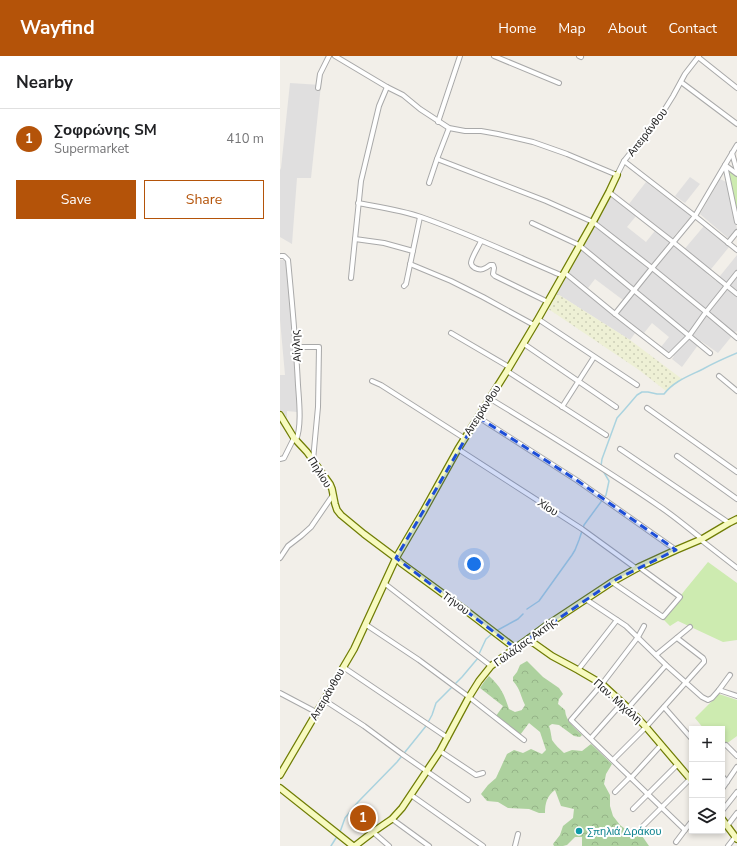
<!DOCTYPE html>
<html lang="en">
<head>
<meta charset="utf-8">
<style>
  :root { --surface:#fff; --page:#f6f6f6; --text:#202124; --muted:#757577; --line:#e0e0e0; --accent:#b45309 }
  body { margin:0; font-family:"Nunito Sans",sans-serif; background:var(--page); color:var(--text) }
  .controls { position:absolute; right:12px; bottom:12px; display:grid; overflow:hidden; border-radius:0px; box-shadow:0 2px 6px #0003 }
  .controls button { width:36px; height:36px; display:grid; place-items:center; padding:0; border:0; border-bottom:1px solid var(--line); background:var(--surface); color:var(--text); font:20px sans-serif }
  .you { position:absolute; left:194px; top:508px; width:14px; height:14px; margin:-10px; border:3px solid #fff; border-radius:50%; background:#1a73e8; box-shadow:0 0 0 6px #1a73e833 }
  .badge { display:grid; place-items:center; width:26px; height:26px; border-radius:50%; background:var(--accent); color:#fff; font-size:13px; font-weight:700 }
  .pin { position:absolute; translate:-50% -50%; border:2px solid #fff; box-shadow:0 1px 4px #0006 }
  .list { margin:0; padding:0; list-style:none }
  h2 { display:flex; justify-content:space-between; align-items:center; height:52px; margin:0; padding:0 16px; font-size:17px }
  h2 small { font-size:13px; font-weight:400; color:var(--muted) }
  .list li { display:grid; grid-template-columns:26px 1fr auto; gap:12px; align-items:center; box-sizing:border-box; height:60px; padding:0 16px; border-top:1px solid var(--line) }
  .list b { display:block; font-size:15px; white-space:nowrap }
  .list p { margin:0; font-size:13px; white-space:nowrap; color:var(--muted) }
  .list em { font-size:13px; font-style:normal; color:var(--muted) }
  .actions { display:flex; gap:8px; padding:12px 16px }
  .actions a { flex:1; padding:9px 0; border:1px solid var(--accent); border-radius:0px; text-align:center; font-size:14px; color:var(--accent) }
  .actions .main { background:var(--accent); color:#fff }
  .icon { flex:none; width:22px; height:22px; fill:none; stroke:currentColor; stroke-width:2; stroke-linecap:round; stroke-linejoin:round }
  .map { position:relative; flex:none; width:457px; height:790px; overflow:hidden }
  header { display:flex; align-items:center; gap:24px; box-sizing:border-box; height:56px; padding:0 20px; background:var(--accent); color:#fff }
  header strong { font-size:19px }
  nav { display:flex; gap:22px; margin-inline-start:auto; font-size:14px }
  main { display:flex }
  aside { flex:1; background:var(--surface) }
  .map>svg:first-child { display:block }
  .residential { fill:#e0dfdf }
  .farmland { fill:url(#farmland-dots) }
  .grass { fill:#cdebb0 }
  .forest { fill:url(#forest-crowns) }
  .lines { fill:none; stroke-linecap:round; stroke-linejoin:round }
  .stream { stroke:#aad3df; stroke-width:1.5 }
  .street-casing { stroke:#a9a9a9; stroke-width:6 }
  .secondary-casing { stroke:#707d05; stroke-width:8 }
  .street { stroke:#fff; stroke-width:4 }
  .secondary { stroke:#f7fabf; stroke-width:5.5 }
  .marked { fill:#1d4ed8; fill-opacity:0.2; stroke:#1d4ed8; stroke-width:3; stroke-dasharray:8 5; stroke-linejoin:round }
  .culture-dot { fill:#0f9aa8; stroke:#fff; stroke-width:1.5 }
  .labels { text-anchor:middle; stroke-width:4; stroke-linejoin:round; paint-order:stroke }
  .street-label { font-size:11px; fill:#222; stroke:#fff }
  .culture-label { font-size:11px; fill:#0d838f; stroke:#fff; text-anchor:start }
</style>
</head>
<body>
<header>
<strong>Wayfind</strong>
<nav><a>Home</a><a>Map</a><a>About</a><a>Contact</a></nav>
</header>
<main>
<aside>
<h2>Nearby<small></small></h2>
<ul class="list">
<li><span class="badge">1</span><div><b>Σοφρώνης SM</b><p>Supermarket</p></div><em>410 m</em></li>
</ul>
<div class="actions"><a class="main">Save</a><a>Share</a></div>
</aside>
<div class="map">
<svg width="457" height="790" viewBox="0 0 457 790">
  <defs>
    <pattern id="farmland-dots" width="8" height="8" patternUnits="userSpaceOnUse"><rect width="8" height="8" fill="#eef0d5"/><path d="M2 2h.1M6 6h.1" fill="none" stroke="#ccceb7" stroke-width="1.8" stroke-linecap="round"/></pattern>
    <pattern id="forest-crowns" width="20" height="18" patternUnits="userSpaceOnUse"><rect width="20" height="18" fill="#add19e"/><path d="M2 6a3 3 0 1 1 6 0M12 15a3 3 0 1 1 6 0" fill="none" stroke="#95b388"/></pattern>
  </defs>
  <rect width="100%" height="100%" fill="#f2efe9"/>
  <g class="residential">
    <path d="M10 27 41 29 31 122H17L12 188 0 181V114L1 112Z"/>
    <path d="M410 121 420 128 405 147 395 140Z"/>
    <path d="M440 123 446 126 457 173 448 182 420 158Z"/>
    <path d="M366 126 411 160 389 186 402 196 424 170 449 191 427 218 436 225 457 199V276L456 275 438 297 421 285 402 311 392 303 394 300 381 291 389 281 372 267 364 277 358 273 350 284 276 237 286 221 336 261 347 247 315 223 308 232 288 217 328 139 356 160 347 171 366 186 378 171 349 148Z"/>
    <path d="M0 204H6L12 269 16 336 17 356 7 355V366L0 354V319H5L0 264Z"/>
  </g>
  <path class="farmland" d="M276 237 350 284 402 323 393 329 386 335 359 314 267 252Z"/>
  <g class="grass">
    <path d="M448 113 457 120V157Z"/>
    <path d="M428 506 457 527V584L443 586 398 565 390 570 383 563 405 534Z"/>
    <path d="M439 638 457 644V680L442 691V673H424L415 662Z"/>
  </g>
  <path class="forest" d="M247 605 263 621 279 632 283 638 279 643 278 648 285 654C286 666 294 671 302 679L300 681 294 680 279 669 272 668 269 670C271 675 271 680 272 684 275 689 280 693 284 697L292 694 302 695 311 688 332 708 326 718 324 728 330 739V750L333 760 340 769 348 775 358 774 369 790H302V781H295L287 789 283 790H274L273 788 280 779 283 770 293 762 294 753 281 750 275 734C267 740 265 747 265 757H259L249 753 228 752 218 746 207 745 201 738 208 729 216 722 227 698 234 694 243 697 251 693 262 698 266 694 260 676 249 667 240 679 216 660 223 650 200 632 204 626 209 620C221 631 224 638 229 653L235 656 242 654 245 649C240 639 241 634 233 625V621L237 616 240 609Z"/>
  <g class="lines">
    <g class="stream">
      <path d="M321 410 322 403 337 362 345 353 357 339 362 336H368L377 338H384C394 325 409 320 423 313 434 307 445 302 457 297"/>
      <path d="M247 553 259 545 292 499 295 494 299 484 304 469 326 439 329 425 322 413"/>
      <path d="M216 575 238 563 243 558"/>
      <path d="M199 598 206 583 213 577"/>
      <path d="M176 627 182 621 198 602"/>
      <path d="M60 776 65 762 78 746 117 706 146 670 152 659 156 647 171 632"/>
      <path d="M51 790 56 782"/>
    </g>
    <g class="street-casing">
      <g id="street">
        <path d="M55 0 107 31 123 39 140 53 169 72 185 75H201L218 78 253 86 287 98 337 119 344 105 383 56 393 40 405 18 419 0"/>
        <path d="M214 0 279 27"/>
        <path d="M299 0 301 1"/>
        <path d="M418 1 457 32"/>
        <path d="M401 26 457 68"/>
        <path d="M38 32 40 18 49 0"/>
        <path d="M158 66 180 0"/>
        <path d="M457 89 445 109 457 166"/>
        <path d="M452 97 457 115"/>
        <path d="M157 103 266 145 313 166 372 212 426 256 457 282"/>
        <path d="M344 105 415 160 457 194"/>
        <path d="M149 127 157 103 169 72"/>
        <path d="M329 136 393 186 457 238"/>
        <path d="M78 147C99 151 121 154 141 161 190 178 236 200 283 220"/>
        <path d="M252 167 299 189 430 297"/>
        <path d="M75 183 104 187 133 195"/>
        <path d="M201 185C199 190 191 202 191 207 192 210 192 210 195 212 201 215 205 213 210 209H213L214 212 213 218 215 220 268 246"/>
        <path d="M448 187 457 176"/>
        <path d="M1 200H4L8 204C12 246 16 287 18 329 19 344 22 370 16 384"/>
        <path d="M130 208 171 225 203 241 254 269"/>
        <path d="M285 217 335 258 389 300 409 280 426 256 457 217"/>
        <path d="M71 222 81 125 99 50 107 31"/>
        <path d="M124 230 126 228 140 161"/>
        <path d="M335 258 372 212 415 160 445 109 457 118"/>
        <path d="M258 263 357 329"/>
        <path d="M171 277 229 311"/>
        <path d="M244 288 336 351"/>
        <path d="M16 291H39L38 351 33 404"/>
        <path d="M227 315 326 379"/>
        <path d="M439 320 457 335"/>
        <path d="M92 325 101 329 184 382"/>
        <path d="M209 342C266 377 324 412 379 450 394 460 408 472 422 483"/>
        <path d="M282 351 314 301"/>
        <path d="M367 352 457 416"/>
        <path d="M198 361 298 425 396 494"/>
        <path d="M178 393 302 473 357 513"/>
        <path d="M340 393 449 467"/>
        <path d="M397 400 457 443"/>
        <path d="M0 403 4 402 14 382"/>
        <path d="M421 484 457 512"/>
        <path d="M0 502 8 490 21 480 31 471 53 439"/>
        <path d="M332 526 383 561 400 541 359 511"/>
        <path d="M104 527 211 610"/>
        <path d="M307 544 346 570 386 609 422 641 428 644 432 642 439 634 457 640"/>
        <path d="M85 568 139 604 189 641 244 684"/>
        <path d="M364 570 358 581 322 628 291 664 405 774 412 765"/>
        <path d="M376 599 410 571"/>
        <path d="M63 611 168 682"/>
        <path d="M298 614 337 564"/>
        <path d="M439 634 450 619"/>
        <path d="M0 637 36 656"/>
        <path d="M44 644 84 670 122 698 188 744"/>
        <path d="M384 651 412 683"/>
        <path d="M348 652 386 609"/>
        <path d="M311 682 342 647"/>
        <path d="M446 689 457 700"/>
        <path d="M160 695 196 719 203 717"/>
        <path d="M333 704 366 671 424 606V604L423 602 397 582"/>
        <path d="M442 720 447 726"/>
        <path d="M351 722 381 689"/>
        <path d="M442 733 457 711"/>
        <path d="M335 736 350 721"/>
        <path d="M131 739 203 790"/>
        <path d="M353 753 398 708"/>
        <path d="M442 755 457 736"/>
        <path d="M112 763 149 790"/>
        <path d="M447 770 457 757"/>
        <path d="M362 771 410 723"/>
        <path d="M93 776 109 790"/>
        <path d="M396 786 405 774"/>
        <path d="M235 790 238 778"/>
        <path d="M448 790 455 781"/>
      </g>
    </g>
    <g class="secondary-casing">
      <g id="secondary">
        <path d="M0 359 14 382 27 396 50 428 52 433 55 448 57 454 61 459 84 478 116 502 121 507 184 553 235 592"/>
        <path d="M248 583 272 600 298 614 322 628 348 652 366 671 412 725"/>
        <path d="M0 719 74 593 116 502 143 456 178 393 227 315 258 263 313 166 329 136 337 119"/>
        <path d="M0 732 73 790"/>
        <path d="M442 763 457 783"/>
        <path d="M75 790 93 776 112 763 122 752 160 695 189 641 199 625 211 610 235 592 248 583 267 569 332 526 359 511 396 494 422 483 449 467 457 463"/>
      </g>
    </g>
    <use href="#street" class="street"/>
    <use href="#secondary" class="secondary"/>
  </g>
  <path class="marked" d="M198 361 298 425 396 494 337 523 235 592 116 502Z"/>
  <circle class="culture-dot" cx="299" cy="775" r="4"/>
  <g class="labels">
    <g class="street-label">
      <text transform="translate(367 76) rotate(-52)" y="4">Απειράνθου</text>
      <text transform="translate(16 290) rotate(-94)" y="4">Αίγλης</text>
      <text transform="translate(202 354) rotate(-57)" y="4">Απειράνθου</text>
      <text transform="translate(40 416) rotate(58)" y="4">Πηλίου</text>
      <text transform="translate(268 451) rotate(33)" y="4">Χίου</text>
      <text transform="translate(176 547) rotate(36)" y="4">Τήνου</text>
      <text transform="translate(245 586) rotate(-36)" y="4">Γαλάζιας Ακτής</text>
      <text transform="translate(47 638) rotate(-60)" y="4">Απειράνθου</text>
      <text transform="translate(338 645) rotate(42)" y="4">Παν. Μιχάλη</text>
    </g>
    <g class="culture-label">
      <text x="307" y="779">Σπηλιά Δράκου</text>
    </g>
  </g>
</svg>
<div class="controls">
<button>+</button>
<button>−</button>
<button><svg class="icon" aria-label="layers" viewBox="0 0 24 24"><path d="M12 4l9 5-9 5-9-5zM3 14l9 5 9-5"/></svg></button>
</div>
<div class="you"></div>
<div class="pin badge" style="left:83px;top:762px">1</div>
</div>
</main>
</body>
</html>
